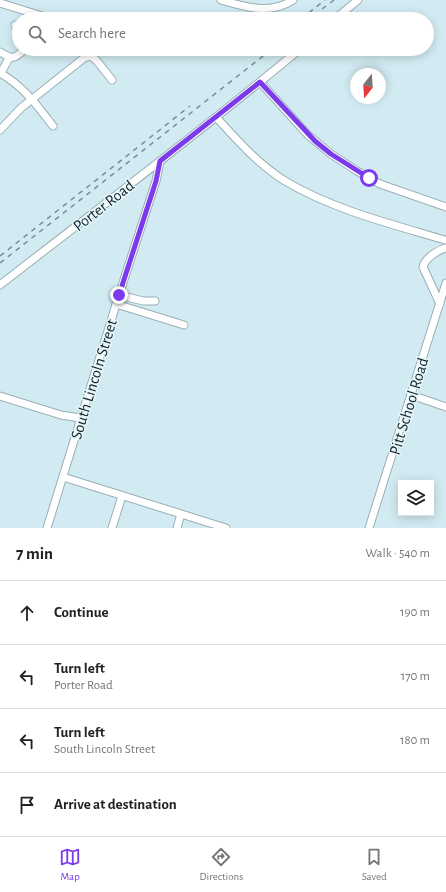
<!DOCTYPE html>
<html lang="en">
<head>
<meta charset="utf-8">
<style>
  :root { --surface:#fff; --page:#f2f2f2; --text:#222; --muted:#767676; --line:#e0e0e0; --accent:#7c3aed }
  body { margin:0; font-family:"Alegreya Sans",sans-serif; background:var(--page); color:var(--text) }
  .controls { position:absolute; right:12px; bottom:12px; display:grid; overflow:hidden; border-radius:0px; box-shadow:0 2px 10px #0003 }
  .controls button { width:36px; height:36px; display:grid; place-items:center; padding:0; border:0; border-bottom:1px solid var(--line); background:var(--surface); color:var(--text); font:20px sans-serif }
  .compass { position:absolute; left:350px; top:68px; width:36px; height:36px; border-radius:50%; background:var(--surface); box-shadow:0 2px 10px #0003; rotate:197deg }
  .stop { position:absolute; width:12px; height:12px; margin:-9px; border:3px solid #7c3aed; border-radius:50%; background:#fff }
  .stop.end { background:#7c3aed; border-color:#fff; box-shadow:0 1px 4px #0008 }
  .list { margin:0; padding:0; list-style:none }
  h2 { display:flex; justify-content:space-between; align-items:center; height:52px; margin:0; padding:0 16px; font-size:17px }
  h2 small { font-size:13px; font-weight:400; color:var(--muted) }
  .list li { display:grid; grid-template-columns:26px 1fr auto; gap:12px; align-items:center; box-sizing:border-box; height:64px; padding:0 16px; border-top:1px solid var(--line) }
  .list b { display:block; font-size:15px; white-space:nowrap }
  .list p { margin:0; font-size:13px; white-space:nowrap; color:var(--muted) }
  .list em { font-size:13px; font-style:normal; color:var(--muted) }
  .icon { flex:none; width:22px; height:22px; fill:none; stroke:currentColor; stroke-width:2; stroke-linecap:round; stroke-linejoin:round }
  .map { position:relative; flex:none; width:446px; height:528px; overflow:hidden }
  .search { position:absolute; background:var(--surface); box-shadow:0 2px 10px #0003; left:12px; right:12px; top:12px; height:44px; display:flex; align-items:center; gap:10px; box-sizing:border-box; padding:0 14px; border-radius:22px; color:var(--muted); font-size:15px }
  .sheet { height:308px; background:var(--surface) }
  nav { display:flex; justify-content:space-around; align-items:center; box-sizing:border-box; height:56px; border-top:1px solid var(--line); background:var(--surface); font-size:11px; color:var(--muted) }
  nav a { display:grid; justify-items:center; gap:2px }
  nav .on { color:var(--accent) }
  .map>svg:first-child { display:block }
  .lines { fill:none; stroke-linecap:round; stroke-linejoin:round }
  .minor-casing { stroke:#98afb6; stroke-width:9 }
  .minor { stroke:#fff; stroke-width:7 }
  .rail { stroke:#7a8c90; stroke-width:1.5; stroke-dasharray:5 5; stroke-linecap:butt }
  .route { stroke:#7c3aed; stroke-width:5 }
  .labels { text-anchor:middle; stroke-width:3; stroke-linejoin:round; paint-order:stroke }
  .street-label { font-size:16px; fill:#172022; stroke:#e3f7fd }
</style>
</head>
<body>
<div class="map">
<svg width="446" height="528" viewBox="0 0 446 528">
  <rect width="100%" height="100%" fill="#d2ebf2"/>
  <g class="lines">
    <g class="minor-casing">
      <g id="minor">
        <path d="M221 0C245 7 270 15 293 0"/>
        <path d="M0 3 39 15 46 19"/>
        <path d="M335 19 358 0"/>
        <path d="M15 25 19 26"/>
        <path d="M0 52C13 60 14 59 25 49"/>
        <path d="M0 73C23 86 37 105 53 126"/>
        <path d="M1 73 9 58"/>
        <path d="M260 82 308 135 331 154 357 171 380 184 446 207"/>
        <path d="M216 117C237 140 258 164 285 181 334 210 391 224 445 240"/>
        <path d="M0 130 21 108 84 58 91 56 97 61 112 80"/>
        <path d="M0 285C100 207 202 131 300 49"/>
        <path d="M119 295 143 301H155"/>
        <path d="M116 304 184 325"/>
        <path d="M440 304 423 267C425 258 438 250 446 248"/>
        <path d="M411 395 446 407"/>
        <path d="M0 396 61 415 80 418"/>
        <path d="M63 477 226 528"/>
        <path d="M47 528 119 295 156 181 160 161"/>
        <path d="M112 528 122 496"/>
        <path d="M177 528 181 514"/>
        <path d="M369 528 446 283"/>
      </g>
    </g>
    <use href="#minor" class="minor"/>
    <g class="rail">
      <path d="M322 9 334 0"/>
      <path d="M301 19 325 0"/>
      <path d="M0 256 190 106"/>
      <path d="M0 263 272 49"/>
    </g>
  </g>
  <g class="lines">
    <path class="route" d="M119 295 156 181 160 161 260 82 315 141 331 154 369 178"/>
  </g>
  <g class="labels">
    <g class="street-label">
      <text transform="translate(103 205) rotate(-38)" y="6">Porter Road</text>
      <text transform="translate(93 379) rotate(-73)" y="6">South Lincoln Street</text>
      <text transform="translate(408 406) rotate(-73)" y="6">Pitt School Road</text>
    </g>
  </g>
</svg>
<div class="controls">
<button><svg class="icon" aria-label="layers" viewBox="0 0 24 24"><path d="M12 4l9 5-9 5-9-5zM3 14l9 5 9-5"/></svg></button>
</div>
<svg class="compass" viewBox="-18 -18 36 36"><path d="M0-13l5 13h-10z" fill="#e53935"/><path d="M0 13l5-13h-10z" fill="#767676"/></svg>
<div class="stop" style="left:369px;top:178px"></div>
<div class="stop end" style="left:119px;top:295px"></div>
<div class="search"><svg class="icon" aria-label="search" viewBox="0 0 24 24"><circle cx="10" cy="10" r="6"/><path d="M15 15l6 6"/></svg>Search here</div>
</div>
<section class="sheet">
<h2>7 min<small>Walk · 540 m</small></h2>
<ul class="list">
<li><svg class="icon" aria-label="ahead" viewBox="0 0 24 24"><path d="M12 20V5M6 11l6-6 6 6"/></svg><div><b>Continue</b></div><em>190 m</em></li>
<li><svg class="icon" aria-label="left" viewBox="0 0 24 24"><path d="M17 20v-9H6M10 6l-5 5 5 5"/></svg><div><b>Turn left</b><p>Porter Road</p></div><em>170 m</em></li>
<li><svg class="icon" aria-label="left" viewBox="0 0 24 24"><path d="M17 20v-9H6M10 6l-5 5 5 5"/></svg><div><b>Turn left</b><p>South Lincoln Street</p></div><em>180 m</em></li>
<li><svg class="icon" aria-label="arrive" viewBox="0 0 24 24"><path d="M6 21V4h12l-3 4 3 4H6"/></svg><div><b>Arrive at destination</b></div></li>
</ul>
</section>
<nav>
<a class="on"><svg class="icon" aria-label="map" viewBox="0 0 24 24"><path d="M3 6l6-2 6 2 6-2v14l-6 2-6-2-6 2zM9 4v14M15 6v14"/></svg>Map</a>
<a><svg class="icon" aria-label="directions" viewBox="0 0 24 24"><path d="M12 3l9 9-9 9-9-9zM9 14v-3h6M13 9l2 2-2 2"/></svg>Directions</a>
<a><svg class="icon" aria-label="saved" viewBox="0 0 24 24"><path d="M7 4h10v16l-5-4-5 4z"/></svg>Saved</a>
</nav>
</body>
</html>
